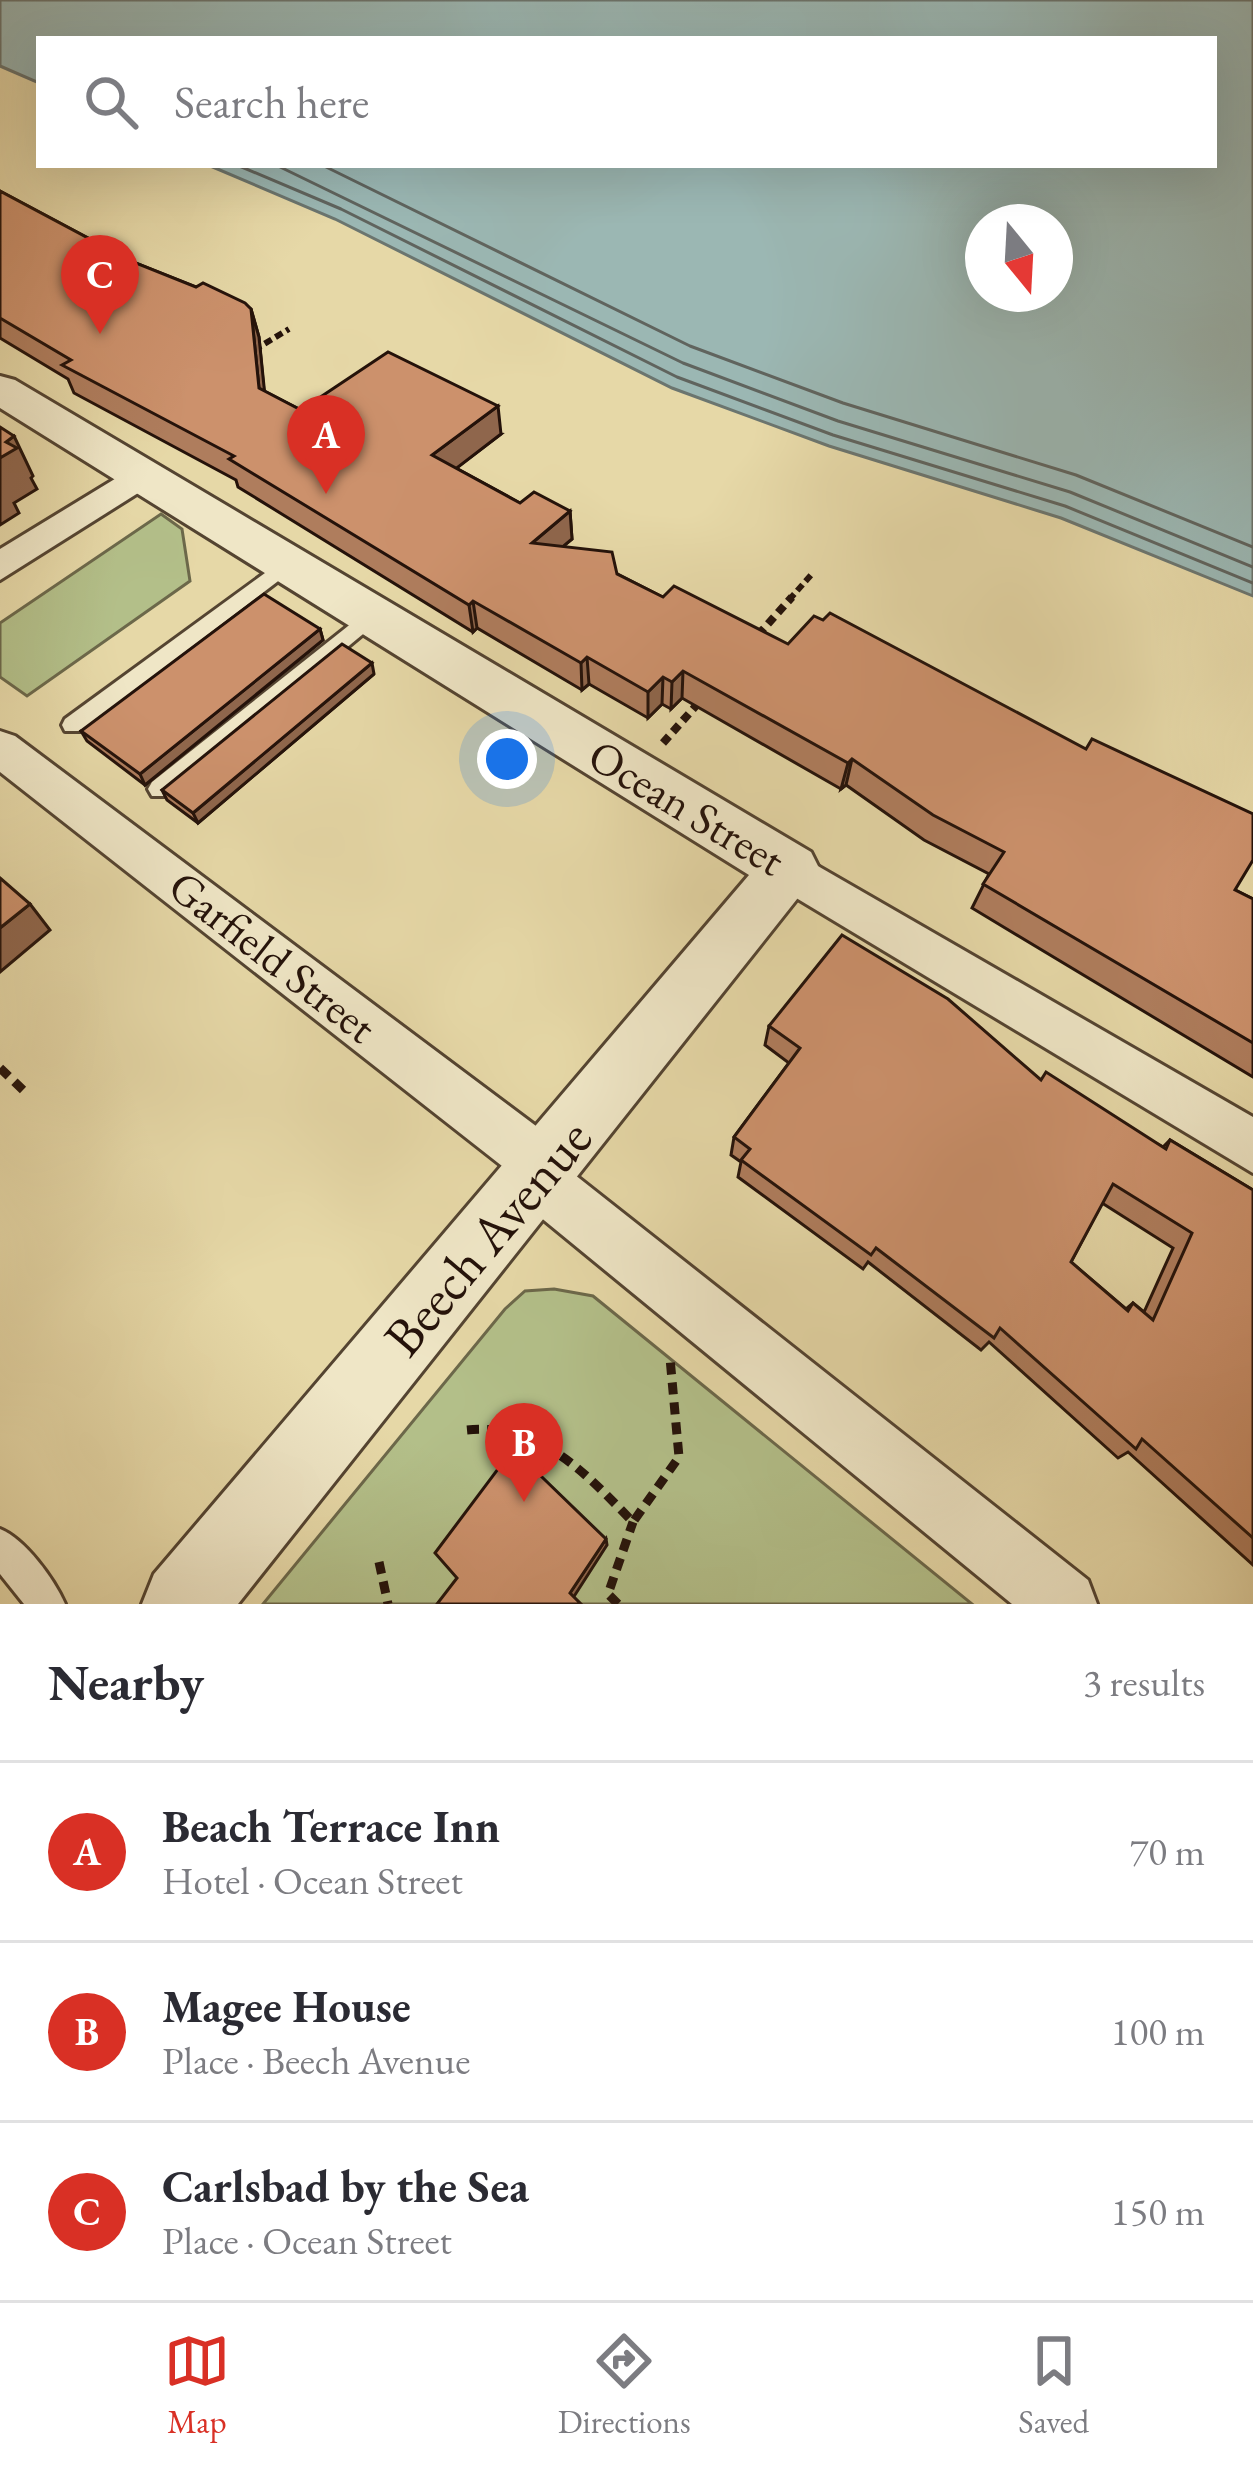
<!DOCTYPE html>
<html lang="en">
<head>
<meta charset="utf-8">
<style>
  :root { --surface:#fff; --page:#f7f7f7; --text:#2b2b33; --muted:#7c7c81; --line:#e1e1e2; --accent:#d93025 }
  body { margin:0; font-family:"EB Garamond",serif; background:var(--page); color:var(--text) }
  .compass { position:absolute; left:965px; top:204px; width:108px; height:108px; border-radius:50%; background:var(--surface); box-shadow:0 12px 48px #0002; rotate:162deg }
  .you { position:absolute; left:507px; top:759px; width:42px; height:42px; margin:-30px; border:9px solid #fff; border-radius:50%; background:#1a73e8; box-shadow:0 0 0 18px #1a73e833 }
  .badge { display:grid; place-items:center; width:78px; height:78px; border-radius:50%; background:var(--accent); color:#fff; font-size:39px; font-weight:700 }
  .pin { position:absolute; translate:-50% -99px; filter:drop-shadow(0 3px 6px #0008) }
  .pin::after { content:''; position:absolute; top:63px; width:42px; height:36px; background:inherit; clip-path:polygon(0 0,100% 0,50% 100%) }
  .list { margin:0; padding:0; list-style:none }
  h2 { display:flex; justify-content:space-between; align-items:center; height:156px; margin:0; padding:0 48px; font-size:51px }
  h2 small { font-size:39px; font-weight:400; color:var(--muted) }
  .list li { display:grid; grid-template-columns:78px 1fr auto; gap:36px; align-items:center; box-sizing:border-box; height:180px; padding:0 48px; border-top:3px solid var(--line) }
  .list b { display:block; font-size:45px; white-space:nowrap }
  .list p { margin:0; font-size:39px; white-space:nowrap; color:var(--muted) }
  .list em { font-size:39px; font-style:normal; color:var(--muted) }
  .icon { flex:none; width:66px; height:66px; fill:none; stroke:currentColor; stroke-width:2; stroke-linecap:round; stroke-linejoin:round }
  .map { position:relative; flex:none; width:1253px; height:1604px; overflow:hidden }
  .search { position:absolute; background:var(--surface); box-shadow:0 12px 48px #0002; left:36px; right:36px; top:36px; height:132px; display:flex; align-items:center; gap:30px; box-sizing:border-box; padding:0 42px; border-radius:0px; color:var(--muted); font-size:45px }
  .sheet { height:696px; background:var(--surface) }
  nav { display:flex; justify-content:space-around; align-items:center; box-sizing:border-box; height:168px; border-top:3px solid var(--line); background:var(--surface); font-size:33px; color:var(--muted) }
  nav a { display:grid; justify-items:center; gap:6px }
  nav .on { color:var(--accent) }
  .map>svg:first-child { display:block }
  .green { fill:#b3bf89; stroke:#6c684a; stroke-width:3 }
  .water { fill:#9bb7b3; stroke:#6b756f; stroke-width:3; fill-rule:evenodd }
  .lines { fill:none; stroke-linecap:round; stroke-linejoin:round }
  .shore { stroke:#60645e; stroke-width:3 }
  .service-casing { stroke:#544431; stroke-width:6 }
  .minor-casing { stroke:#544431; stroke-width:6 }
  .tertiary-casing { stroke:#544431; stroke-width:6 }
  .path-far2 { stroke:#24120a; stroke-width:6; stroke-dasharray:8 4.5; stroke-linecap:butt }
  .path-far1 { stroke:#24120a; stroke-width:8; stroke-dasharray:9 6; stroke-linecap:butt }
  .path { stroke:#24120a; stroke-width:9; stroke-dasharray:12 8; stroke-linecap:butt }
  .service { fill:#efe6c6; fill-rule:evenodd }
  .minor { fill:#efe6c6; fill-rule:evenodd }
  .tertiary { fill:#efe6c6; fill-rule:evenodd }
  .wall { fill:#af7d5d; stroke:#24120a; stroke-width:3; fill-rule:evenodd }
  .shaded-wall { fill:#8f664c; stroke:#24120a; stroke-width:3 }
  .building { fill:#cc916c; stroke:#24120a; stroke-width:3; fill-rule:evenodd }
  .labels { text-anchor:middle; stroke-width:9; stroke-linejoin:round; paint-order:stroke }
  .street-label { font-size:45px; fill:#24120a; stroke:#efe6c6 }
  .near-street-label { font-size:54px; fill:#24120a; stroke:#efe6c6 }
</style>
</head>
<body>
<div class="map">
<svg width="1253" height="1604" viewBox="0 0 1253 1604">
  <rect width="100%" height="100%" fill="#e6d8a7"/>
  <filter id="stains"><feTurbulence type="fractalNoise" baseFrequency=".00167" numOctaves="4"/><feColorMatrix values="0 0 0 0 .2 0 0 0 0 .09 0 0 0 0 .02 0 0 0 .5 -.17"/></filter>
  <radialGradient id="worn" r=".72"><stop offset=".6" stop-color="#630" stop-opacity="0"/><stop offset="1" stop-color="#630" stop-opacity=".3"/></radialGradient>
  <g class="green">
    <path d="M161 514 182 529 190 581 27 696 0 677V623Z"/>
    <path d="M554 1289 593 1296 972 1604H263L505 1309 525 1291Z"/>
  </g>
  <path class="water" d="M0 0H1253V596L1061 518 829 446 672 388 335 219 208 165H1214V39H39V83L0 66ZM983 222H1055V294H983Z"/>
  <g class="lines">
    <g class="shore">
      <path d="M237 165 341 209 677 377 833 435 1065 506 1253 583"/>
      <path d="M276 165 683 363 838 421 1070 492 1253 567"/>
      <path d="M322 165 690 346 843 403 1076 475 1253 547"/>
    </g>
    <g class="service-casing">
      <g id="service">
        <path d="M287 557 294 559 297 564 294 569 81 731H65L62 725 65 719Z"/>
        <path d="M372 607 383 615 380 620 168 796H152L148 789 152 782Z"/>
        <path d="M0 1529C25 1539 54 1579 65 1604H24L0 1574Z"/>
      </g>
    </g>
    <g class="minor-casing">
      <g id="minor">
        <path d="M141 463 154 467 159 475 154 483 0 580V549Z"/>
        <path d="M0 731 15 736 564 1147 570 1171 1088 1580 1097 1604H1012L517 1198 511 1173 0 772Z"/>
        <path d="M790 850 1253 1117V1173L773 884 767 870 773 856Z"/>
      </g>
    </g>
    <g class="tertiary-casing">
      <path id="tertiary" d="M0 376 15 380 811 852 820 870 238 1604H142L154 1574 749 875 0 408Z"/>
    </g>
    <g class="path-far2">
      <path d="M254 350 289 329"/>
      <path d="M789 600 811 575"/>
    </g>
    <g class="path-far1">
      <path d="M758 635 792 597"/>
      <path d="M663 743 701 700"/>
    </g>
    <g class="path">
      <path d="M0 1068 23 1090"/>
      <path d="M467 1430C541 1423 585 1473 633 1522L679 1457 670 1358"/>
      <path d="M379 1562 388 1604"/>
      <path d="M618 1604 608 1594 633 1522"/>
    </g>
    <use href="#service" class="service"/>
    <use href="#minor" class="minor"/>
    <use href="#tertiary" class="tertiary"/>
  </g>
  <g class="wall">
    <path d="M0 191 133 262 251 309 259 337 264 391 301 410 501 434 456 468 520 503 570 511 572 539 563 546 1253 899V1077L972 908 989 874 924 840 846 785 841 789 682 698 671 709 662 704 648 718 589 684 582 690 477 628 473 632 238 487 236 480 74 393 68 379 0 338Z"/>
    <path d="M320 629 323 640 145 785 87 741 81 731Z"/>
    <path d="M374 674 198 823 167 800 162 790Z"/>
    <path d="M769 1026 1041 1080 1163 1147 1170 1140 1253 1190V1565L1128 1452 1118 1458 989 1342 981 1350 868 1262 863 1269 738 1177 741 1162 731 1155 734 1137 789 1063 765 1045ZM1102 1203 1173 1248 1144 1312 1133 1303 1126 1309 1071 1262Z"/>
  </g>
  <g class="shaded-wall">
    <path d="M251 309 259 337 267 416 259 388Z"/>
    <path d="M498 406 501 434 436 484 432 455Z"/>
    <path d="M14 436 33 476 31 478 37 489 14 503 19 513 0 525V458L6 442Z"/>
    <path d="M570 511 572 539 534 571 532 543Z"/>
    <path d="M473 601 477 628 473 632 469 605Z"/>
    <path d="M320 629 323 640 145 785 140 774Z"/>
    <path d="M587 657 589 684 582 690 581 663Z"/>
    <path d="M372 663 374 674 198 823 193 813Z"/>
    <path d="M683 671 682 698 671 709 672 682Z"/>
    <path d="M663 677 662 704 648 718V692Z"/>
    <path d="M852 759 846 785 841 789 848 763Z"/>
    <path d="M30 904 50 930 0 972V928Z"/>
    <path d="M606 1539 607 1545 573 1598 570 1593Z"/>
  </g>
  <g class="building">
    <path d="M0 191 133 262 196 287 203 283 245 303 251 309 259 388 301 410 388 352 498 406 432 455 520 503 534 492 570 511 532 543 612 552 617 574 663 597 674 586 788 644 814 616 823 620 830 613 1086 749 1092 739 1253 814V860L1235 890 1253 899V1043L983 884 1004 852 933 815 852 759 848 763 683 671 672 682 663 677 648 692 587 657 581 663 473 601 469 605 229 459 234 456 62 365 71 360 0 318Z"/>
    <path d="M0 427 14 436 6 442 17 448 0 458Z"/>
    <path d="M264 594 320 629 140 774 81 731Z"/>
    <path d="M342 644 372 663 193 813 162 790Z"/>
    <path d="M0 878 30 904 0 928Z"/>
    <path d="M842 935 948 999 1041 1080 1046 1072 1166 1149 1170 1140 1253 1190V1538L1142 1439 1136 1449 1000 1328 994 1338 876 1248 871 1255 741 1160 750 1149 734 1137 800 1048 769 1026ZM1113 1184 1192 1233 1153 1320 1133 1303 1128 1311 1071 1262Z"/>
    <path d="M513 1449 606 1539 570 1593 581 1604H437L457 1578 435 1553Z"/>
  </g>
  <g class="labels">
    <g class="street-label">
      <text transform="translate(687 807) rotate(31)" y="16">Ocean Street</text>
      <text transform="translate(273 956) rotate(38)" y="16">Garfield Street</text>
    </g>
    <g class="near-street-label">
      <text transform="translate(487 1237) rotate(-50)" y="19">Beech Avenue</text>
    </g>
  </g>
  <rect width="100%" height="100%" filter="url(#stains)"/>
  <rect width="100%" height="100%" fill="url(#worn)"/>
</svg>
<svg class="compass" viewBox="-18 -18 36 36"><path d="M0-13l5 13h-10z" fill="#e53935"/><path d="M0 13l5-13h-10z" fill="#7c7c81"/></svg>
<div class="you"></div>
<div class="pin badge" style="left:326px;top:494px">A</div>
<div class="pin badge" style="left:524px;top:1502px">B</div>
<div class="pin badge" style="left:100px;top:334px">C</div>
<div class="search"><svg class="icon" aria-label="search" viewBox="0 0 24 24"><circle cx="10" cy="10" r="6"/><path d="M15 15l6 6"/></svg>Search here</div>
</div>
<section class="sheet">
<h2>Nearby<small>3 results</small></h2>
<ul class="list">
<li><span class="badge">A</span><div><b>Beach Terrace Inn</b><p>Hotel · Ocean Street</p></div><em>70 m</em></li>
<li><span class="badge">B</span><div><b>Magee House</b><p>Place · Beech Avenue</p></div><em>100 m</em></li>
<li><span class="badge">C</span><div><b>Carlsbad by the Sea</b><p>Place · Ocean Street</p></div><em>150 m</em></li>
</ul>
</section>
<nav>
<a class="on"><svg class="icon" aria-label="map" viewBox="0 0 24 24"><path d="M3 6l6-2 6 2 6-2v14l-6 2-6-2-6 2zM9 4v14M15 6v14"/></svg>Map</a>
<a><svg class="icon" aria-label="directions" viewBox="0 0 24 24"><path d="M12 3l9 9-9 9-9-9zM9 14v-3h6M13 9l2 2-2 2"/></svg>Directions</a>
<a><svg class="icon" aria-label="saved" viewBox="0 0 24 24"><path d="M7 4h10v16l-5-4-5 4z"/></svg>Saved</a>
</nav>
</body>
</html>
